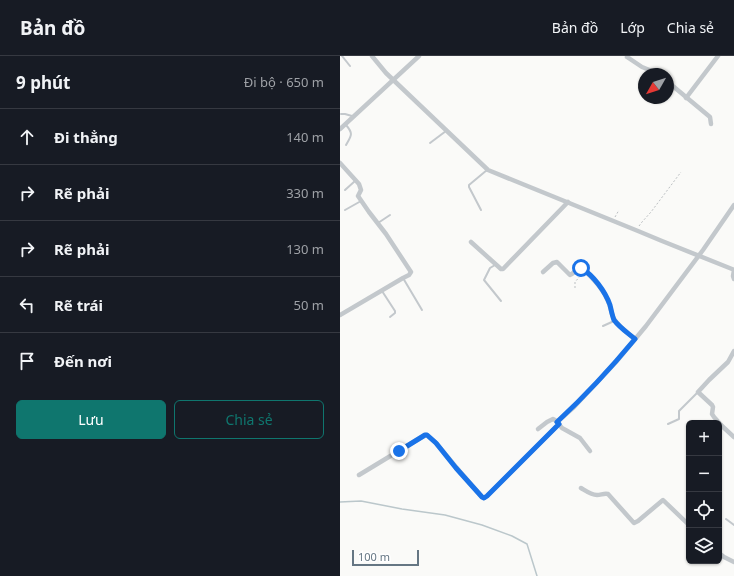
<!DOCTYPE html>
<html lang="vi">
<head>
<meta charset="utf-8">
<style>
  :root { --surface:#171b24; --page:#20242c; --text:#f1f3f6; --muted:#9ea1a6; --line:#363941; --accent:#0f766e }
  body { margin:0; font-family:"Noto Sans",sans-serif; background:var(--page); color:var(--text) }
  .controls { position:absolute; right:12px; bottom:12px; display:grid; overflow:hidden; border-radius:6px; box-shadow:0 1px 3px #0004 }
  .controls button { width:36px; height:36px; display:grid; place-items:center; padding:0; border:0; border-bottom:1px solid var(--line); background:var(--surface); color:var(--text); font:20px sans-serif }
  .compass { position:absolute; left:298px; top:12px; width:36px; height:36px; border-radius:50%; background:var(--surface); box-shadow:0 1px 3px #0004; rotate:231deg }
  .scale { position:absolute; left:12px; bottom:10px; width:67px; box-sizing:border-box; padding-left:4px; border:2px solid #657683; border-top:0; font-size:11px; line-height:14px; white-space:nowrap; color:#657683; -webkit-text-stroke:3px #fff; paint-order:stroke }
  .stop { position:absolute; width:12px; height:12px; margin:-9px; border:3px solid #1a73e8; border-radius:50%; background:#fff }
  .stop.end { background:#1a73e8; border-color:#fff; box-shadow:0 1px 4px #0008 }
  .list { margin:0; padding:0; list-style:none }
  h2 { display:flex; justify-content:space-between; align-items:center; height:52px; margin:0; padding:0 16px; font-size:17px }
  h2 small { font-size:13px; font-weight:400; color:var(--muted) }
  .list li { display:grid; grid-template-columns:26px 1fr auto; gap:12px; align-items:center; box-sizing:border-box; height:56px; padding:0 16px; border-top:1px solid var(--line) }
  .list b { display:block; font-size:15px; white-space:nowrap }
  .list em { font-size:13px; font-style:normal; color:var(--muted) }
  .actions { display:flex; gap:8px; padding:12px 16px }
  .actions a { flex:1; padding:9px 0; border:1px solid var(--accent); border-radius:6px; text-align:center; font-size:14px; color:var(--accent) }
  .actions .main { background:var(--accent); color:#fff }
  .icon { flex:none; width:22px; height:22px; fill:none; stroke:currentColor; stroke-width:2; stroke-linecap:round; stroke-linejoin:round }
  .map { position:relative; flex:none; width:394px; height:520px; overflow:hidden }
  header { display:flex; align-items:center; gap:24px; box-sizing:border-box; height:56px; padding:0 20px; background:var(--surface); border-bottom:1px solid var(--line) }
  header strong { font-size:19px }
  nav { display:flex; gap:22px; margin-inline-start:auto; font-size:14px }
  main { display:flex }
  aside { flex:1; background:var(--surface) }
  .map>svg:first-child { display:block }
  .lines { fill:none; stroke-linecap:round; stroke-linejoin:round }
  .stream { stroke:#bbc7cb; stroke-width:1.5 }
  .path { stroke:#bbbfc2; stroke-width:1; stroke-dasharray:2 2; stroke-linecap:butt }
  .lane { stroke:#c3c8cc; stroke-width:2 }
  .street { stroke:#c3c8cc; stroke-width:4.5 }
  .route { stroke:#1a73e8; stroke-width:5 }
</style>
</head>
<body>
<header>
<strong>Bản đồ</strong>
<nav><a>Bản đồ</a><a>Lớp</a><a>Chia sẻ</a></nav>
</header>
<main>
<aside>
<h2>9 phút<small>Đi bộ · 650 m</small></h2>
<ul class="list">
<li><svg class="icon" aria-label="ahead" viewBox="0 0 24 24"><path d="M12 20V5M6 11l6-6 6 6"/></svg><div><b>Đi thẳng</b></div><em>140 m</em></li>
<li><svg class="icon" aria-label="right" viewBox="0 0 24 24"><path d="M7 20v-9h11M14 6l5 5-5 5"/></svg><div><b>Rẽ phải</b></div><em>330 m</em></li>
<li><svg class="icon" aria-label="right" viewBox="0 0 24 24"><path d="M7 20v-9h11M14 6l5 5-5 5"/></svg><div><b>Rẽ phải</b></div><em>130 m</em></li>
<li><svg class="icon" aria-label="left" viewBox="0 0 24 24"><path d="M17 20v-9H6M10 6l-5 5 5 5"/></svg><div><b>Rẽ trái</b></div><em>50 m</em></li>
<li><svg class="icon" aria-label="arrive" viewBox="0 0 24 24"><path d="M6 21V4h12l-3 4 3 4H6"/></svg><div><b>Đến nơi</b></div></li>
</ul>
<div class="actions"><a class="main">Lưu</a><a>Chia sẻ</a></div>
</aside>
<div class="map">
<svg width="394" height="520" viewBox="0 0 394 520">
  <rect width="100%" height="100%" fill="#fafaf8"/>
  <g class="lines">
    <path class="stream" d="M0 446 21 445 62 453 105 459 142 469 172 480 187 488 197 520"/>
    <g class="path">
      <path d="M275 161 279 154"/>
      <path d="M299 170 302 166 311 156 341 116"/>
      <path d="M235 232V226L242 218"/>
    </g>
    <g class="lane">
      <path d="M2 0 10 10"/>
      <path d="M1 58H5L12 60"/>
      <path d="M90 87 106 75"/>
      <path d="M6 89C11 80 14 78 6 69"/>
      <path d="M5 134 15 125"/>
      <path d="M5 154 21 145"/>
      <path d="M141 154 129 131V129L147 114"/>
      <path d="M38 167 50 159"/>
      <path d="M155 209 150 212 144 224 161 245"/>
      <path d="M63 222 82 254"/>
      <path d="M42 235 55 255V257L50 261"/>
      <path d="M263 270 274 265"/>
      <path d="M328 368 339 363V355L358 336"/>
      <path d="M386 463 394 469"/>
    </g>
    <g class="street">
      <path d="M32 0 46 17 148 114 298 175 322 185 392 213 394 214 393 220 394 223"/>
      <path d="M287 1 302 11 312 15 316 18"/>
      <path d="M328 26 370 61 371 68"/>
      <path d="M346 42 378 0"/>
      <path d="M0 73 79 0"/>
      <path d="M0 107 19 128 21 134 18 140 29 156 46 178 71 216 69 219 63 222 0 259"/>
      <path d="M131 186 161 213H163L228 146"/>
      <path d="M203 216 213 207 217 206 230 219C235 217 237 211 243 213 253 222 263 232 268 245 271 251 271 258 274 263 279 271 288 277 295 283"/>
      <path d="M394 295 388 306 369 324 358 336 372 349 373 351 372 358 374 361 382 370 394 381"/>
      <path d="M217 366 234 351 276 306 306 270 363 194 394 149"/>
      <path d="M198 373 207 366 213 363 215 364 222 372 240 382 250 395"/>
      <path d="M19 419 85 379H87L96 387 116 411 142 441 144 442 147 440 219 368"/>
      <path d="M241 432C246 435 251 439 257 439 261 439 264 437 268 438L294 467 298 465 323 444 349 469"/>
      <path d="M379 497 384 501 394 506"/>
    </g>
  </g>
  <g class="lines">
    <path class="route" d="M59 395 85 379H87L96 387 116 412 142 441 144 442 147 440 219 368 217 366C245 340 271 312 295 283 288 277 280 272 274 264 272 259 271 253 270 249 265 235 253 219 241 212"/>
  </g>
</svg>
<div class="controls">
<button>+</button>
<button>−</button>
<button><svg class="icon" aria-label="locate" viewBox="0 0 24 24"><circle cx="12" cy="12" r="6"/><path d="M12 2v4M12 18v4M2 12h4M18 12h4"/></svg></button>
<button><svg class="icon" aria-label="layers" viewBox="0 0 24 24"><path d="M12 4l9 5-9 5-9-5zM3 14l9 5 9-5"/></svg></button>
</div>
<svg class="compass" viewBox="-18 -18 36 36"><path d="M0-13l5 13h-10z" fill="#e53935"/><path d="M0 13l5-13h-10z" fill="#9ea1a6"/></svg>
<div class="scale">100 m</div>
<div class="stop" style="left:241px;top:212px"></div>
<div class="stop end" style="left:59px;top:395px"></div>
</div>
</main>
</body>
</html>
